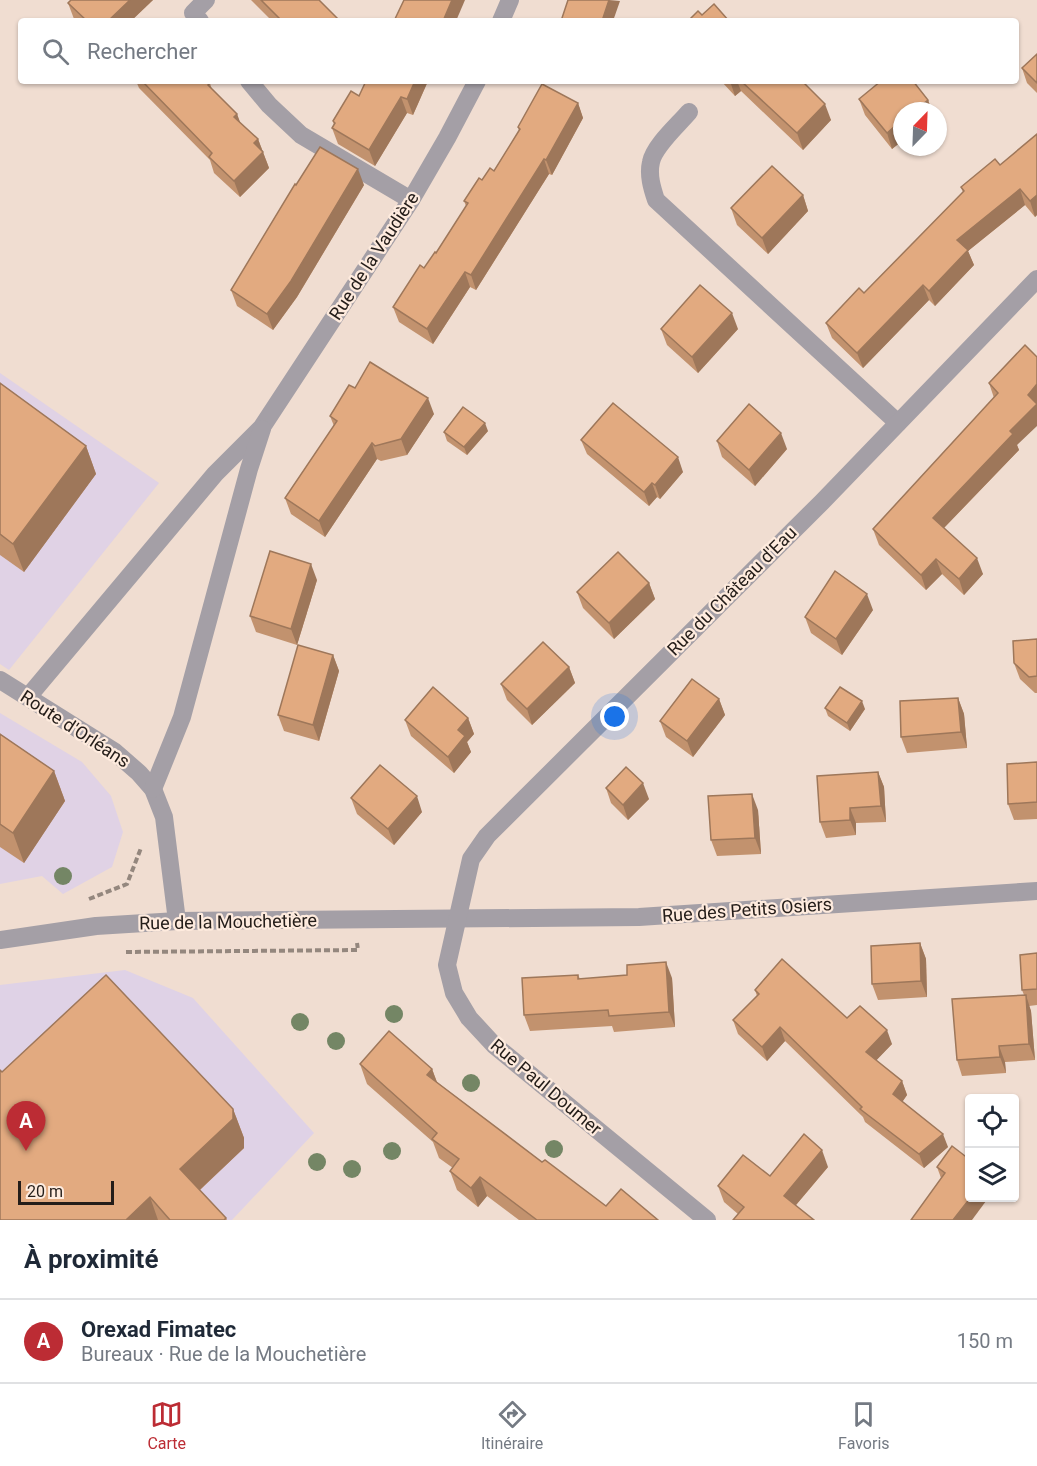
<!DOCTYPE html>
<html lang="fr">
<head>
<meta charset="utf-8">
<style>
  :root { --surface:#fff; --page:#f6f6f7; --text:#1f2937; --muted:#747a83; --line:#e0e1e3; --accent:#bc2c34 }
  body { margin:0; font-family:Roboto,sans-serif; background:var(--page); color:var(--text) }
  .controls { position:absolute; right:18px; bottom:18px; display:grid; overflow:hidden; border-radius:6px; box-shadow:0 2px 4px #0004 }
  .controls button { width:54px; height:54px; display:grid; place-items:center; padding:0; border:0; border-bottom:2px solid var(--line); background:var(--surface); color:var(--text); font:30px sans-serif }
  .compass { position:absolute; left:893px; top:102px; width:54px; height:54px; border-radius:50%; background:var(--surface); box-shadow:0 2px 4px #0004; rotate:23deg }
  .scale { position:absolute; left:18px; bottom:15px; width:96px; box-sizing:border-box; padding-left:6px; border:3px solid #241d19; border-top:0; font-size:16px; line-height:21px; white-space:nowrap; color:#241d19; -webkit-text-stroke:4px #feebde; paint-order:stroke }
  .you { position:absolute; left:615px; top:717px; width:21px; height:21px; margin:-15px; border:4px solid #fff; border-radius:50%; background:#1a73e8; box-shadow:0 0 0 9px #1a73e833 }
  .badge { display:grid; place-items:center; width:39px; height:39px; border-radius:50%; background:var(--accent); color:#fff; font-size:20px; font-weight:700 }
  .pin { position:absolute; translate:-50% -50px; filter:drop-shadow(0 2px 3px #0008) }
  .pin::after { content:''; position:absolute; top:32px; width:21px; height:18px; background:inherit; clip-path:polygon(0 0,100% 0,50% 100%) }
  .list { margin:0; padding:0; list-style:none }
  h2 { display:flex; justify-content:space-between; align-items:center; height:78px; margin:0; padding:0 24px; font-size:26px }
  h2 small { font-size:20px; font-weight:400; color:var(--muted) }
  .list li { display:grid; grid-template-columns:39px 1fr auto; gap:18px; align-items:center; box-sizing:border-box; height:84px; padding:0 24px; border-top:2px solid var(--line) }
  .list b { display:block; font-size:22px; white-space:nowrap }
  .list p { margin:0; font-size:20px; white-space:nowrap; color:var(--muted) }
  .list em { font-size:20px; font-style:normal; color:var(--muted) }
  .icon { flex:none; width:33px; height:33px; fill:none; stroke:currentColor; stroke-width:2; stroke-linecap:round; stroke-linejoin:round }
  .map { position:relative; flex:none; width:1037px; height:1220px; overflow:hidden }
  .search { position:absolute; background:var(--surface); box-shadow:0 2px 4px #0004; left:18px; right:18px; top:18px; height:66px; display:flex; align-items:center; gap:15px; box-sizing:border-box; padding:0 21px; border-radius:6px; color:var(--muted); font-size:22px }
  .sheet { height:162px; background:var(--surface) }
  nav { display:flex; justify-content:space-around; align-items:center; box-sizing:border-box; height:84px; border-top:2px solid var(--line); background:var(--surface); font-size:16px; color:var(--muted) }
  nav a { display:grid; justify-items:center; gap:3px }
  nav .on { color:var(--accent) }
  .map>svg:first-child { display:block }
  .commercial { fill:#dfd2e6 }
  .industrial { fill:#e0d2e5 }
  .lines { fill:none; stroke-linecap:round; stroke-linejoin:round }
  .path { stroke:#94877e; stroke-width:4; stroke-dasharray:6 3; stroke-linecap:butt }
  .minor { stroke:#a49fa6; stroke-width:18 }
  .tree { fill:#748665 }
  .wall { fill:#c2926e }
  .shaded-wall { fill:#9e775a }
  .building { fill:#e2aa80; stroke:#9e775a; stroke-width:1.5 }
  .labels { text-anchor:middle; stroke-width:4.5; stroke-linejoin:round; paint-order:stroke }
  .street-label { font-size:18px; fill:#241d19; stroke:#feebde }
</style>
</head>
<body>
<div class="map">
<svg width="1037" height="1220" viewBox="0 0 1037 1220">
  <rect width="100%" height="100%" fill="#f0ddd1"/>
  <path class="commercial" d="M125 970 193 998 314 1133 232 1220H0V985Z"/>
  <g class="industrial">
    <path d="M0 373 159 483 9 670 0 664Z"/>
    <path d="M0 713 82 762 111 796 123 832 112 867 63 894 42 876 0 884Z"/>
  </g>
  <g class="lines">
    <g class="path">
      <path d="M89 899 127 884 141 848"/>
      <path d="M126 952 358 950 357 943"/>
    </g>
    <g class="minor">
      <path d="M200 21 193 13 206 0"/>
      <path d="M501 21 510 0"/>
      <path d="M249 81 269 105 301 135 411 200"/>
      <path d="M689 112C678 125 654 146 651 162 648 175 652 188 656 200L898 423"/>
      <path d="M0 680 115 752 139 773 153 789 164 817 177 921"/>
      <path d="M28 697 215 474 262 427 411 200 447 138 477 81"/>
      <path d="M153 789 182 717 249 469 262 429"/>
      <path d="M0 940 96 926 177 921 639 917 1037 891"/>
      <path d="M707 1220 494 1045 469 1018 454 993 447 965 471 859 487 836 822 502 1037 279"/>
    </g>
  </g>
  <g class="tree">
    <circle cx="63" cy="876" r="9"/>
    <circle cx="394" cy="1014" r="9"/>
    <circle cx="300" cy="1022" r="9"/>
    <circle cx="336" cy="1041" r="9"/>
    <circle cx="471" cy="1083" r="9"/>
    <circle cx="554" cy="1149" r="9"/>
    <circle cx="392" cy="1151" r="9"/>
    <circle cx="317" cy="1162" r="9"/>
    <circle cx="352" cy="1169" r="9"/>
  </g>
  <g class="wall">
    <path d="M71 0H153L131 21H76L74 19 68 3Z"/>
    <path d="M251 0H319L340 21H272Z"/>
    <path d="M1037 54V93L1027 83 1022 68Z"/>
    <path d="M136 81H208L210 83 212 90 237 114 240 123 258 139 269 168 240 197 214 173 210 160 139 88Z"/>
    <path d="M366 81H428L413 115 407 113 375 166 338 144 332 128 334 125 333 121 359 96Z"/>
    <path d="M721 81H802L831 120 803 150 741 91 735 96Z"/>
    <path d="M859 99 928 100 932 111H902V141L892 149 865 115Z"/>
    <path d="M578 103 583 118 552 175 549 174 476 290 470 287 433 344 399 322 393 307 436 253 466 206 464 201 482 180 494 171 519 131 518 127Z"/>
    <path d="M1037 134V215L1035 217 1025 205 968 251 974 265 935 306 929 300 863 368 832 338 826 323 864 293 963 192 961 187 1000 165Z"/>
    <path d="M296 185H364L297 297 273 330 237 306 231 290Z"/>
    <path d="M803 195 808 211 768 254 737 225 731 208Z"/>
    <path d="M661 329H738L698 373 667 345Z"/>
    <path d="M1025 345 1017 445 1019 450 944 528 983 574 964 595 942 574 926 590 879 545 873 529 994 398 989 383Z"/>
    <path d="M0 383 86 446 96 474 24 572 0 555Z"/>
    <path d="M355 388 434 414 407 455 381 461 377 459 325 537 291 514 285 498 334 426 330 416Z"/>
    <path d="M488 431 467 455 447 441 444 432Z"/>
    <path d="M581 440 683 472 660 499 657 497 649 506 587 454Z"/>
    <path d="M717 441 787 449 755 486 722 457Z"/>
    <path d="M317 580 297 645 256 632 250 616Z"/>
    <path d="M649 583 655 599 614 639 583 608 577 592Z"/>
    <path d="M873 610 842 655 811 633 805 617Z"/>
    <path d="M1037 639V693H1035L1020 679 1014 663Z"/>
    <path d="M333 655 339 671 319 741 284 731 278 715Z"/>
    <path d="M569 667 575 683 532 725 507 700 501 684Z"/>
    <path d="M958 698 964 714 967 748 907 753 901 737Z"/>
    <path d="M719 699 725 715 693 757 666 737 660 721Z"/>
    <path d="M825 708 865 709 850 731 828 716Z"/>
    <path d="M468 718 474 734 467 742 471 752 454 773 411 736 405 720Z"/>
    <path d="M0 734 54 771 65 801 24 863 0 847Z"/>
    <path d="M1037 762V819L1014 820 1008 804Z"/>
    <path d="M878 772 884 787 886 822 856 823V835L826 838 820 822Z"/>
    <path d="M606 788 649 799 628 820 611 803Z"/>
    <path d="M351 798 422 812 394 845 357 814Z"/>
    <path d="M758 810 761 854 717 856 711 840Z"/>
    <path d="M920 943 926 959 927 997 878 1000 872 984Z"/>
    <path d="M1037 953V1005L1029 1006 1031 1011 1035 1060 1005 1062 1006 1073 962 1076 957 1060 1024 995 1022 990Z"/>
    <path d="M578 975 580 979 672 978 675 1027 614 1032 612 1026 530 1031 524 1015Z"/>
    <path d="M755 990 847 1018 892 1044 876 1060 902 1081 907 1095 902 1102 948 1147 924 1168 865 1122 863 1117 785 1041 767 1061 738 1034 733 1020 757 996Z"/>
    <path d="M360 1064 432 1069 437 1082 542 1162 606 1206 658 1220H519L487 1196 478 1207 457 1190 450 1171 453 1168 439 1158 433 1142 367 1084Z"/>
    <path d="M2 1072 233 1109 244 1138V1148L200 1190 226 1218 227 1220H0Z"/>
    <path d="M952 1146 972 1220 941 1178 937 1167Z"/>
    <path d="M828 1167 796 1205 738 1214 724 1202 718 1186Z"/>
  </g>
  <g class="shaded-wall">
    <path d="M130 0H153L131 21H108Z"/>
    <path d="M452 0H465L456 21H443Z"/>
    <path d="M609 0 620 1 613 21H602Z"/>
    <path d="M415 81H428L413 115 407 99Z"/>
    <path d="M730 81H737L741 91 735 96Z"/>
    <path d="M401 97 407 113 375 166 369 150Z"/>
    <path d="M928 100 932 111H914Z"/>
    <path d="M578 103 583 118 552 175 546 160Z"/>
    <path d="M825 104 831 120 803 150 797 133Z"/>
    <path d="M237 114 243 130 234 117Z"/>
    <path d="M902 120V141L892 149 887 133Z"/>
    <path d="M258 139 269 168 240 197 234 181 254 143Z"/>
    <path d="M544 159 549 174 476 290 471 275Z"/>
    <path d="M358 169 364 185 297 297 273 330 267 314Z"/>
    <path d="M1020 189 1025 205 968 251 974 265 935 306 929 291 957 240Z"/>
    <path d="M803 195 808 211 768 254 762 238Z"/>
    <path d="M1037 195V215L1035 217 1030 201Z"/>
    <path d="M465 272 470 287 433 344 427 329Z"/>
    <path d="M923 285 929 300 863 368 857 353Z"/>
    <path d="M732 313 738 329 698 373 692 357Z"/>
    <path d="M1037 384V426L1017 445 1019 450 939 533 933 518 1010 431 1028 395Z"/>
    <path d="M428 398 434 414 407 455 401 439Z"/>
    <path d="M485 423 488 431 467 455 464 447Z"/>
    <path d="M781 433 787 449 755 486 749 470Z"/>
    <path d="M372 443 377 459 325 537 319 521Z"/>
    <path d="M86 446 96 474 24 572 13 544Z"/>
    <path d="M678 457 683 472 660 499 655 485Z"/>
    <path d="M652 483 657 497 649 506 644 492Z"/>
    <path d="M977 558 983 574 964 595 959 579Z"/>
    <path d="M936 559 942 574 926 590 921 575Z"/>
    <path d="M311 564 317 580 297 645 291 629Z"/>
    <path d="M649 583 655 599 614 639 609 623Z"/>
    <path d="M867 594 873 610 842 655 836 639Z"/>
    <path d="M333 655 339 671 319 741 313 725Z"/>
    <path d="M569 667 575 683 532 725 527 709Z"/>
    <path d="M958 698 964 714 967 748 961 732Z"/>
    <path d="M719 699 725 715 693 757 687 741Z"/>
    <path d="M862 701 865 709 850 731 847 723Z"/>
    <path d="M468 718 474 734 467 742 471 752 454 773 448 757 458 730Z"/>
    <path d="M54 771 65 801 24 863 13 833Z"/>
    <path d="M878 772 884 787 886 822 881 806Z"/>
    <path d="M643 783 649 799 628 820 623 805Z"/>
    <path d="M752 794 758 810 761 854 755 838Z"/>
    <path d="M417 796 422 812 394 845 388 829Z"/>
    <path d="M850 808 856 823V835L850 820Z"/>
    <path d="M920 943 926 959 927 997 921 981Z"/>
    <path d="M666 962 672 978 675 1027 669 1012Z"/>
    <path d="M1026 995 1031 1011 1035 1060 1029 1044Z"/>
    <path d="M780 1027 785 1041 767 1061 762 1047Z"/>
    <path d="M887 1030 892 1044 871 1066 866 1052Z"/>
    <path d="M999 1046 1005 1062 1006 1073 1000 1057Z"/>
    <path d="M432 1069 439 1088 427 1075Z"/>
    <path d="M902 1081 907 1095 898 1108 893 1094Z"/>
    <path d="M233 1109 244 1138V1148L191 1198 180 1169Z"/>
    <path d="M943 1134 948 1147 924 1168 919 1154Z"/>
    <path d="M822 1150 828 1167 790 1212 784 1196Z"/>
    <path d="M480 1177 487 1196 478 1207 471 1188Z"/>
    <path d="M150 1197 158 1220H126Z"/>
    <path d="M971 1197H989L972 1220H953Z"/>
  </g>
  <g class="building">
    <path d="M71 0H130L108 21H87L68 3Z"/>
    <path d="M261 0H319L340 21H282Z"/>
    <path d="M404 0H452L443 21H394Z"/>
    <path d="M568 0H609L602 21H561Z"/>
    <path d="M714 4 729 21H688L698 11 702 15Z"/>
    <path d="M1037 54V83L1022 68Z"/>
    <path d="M142 81H208L210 83 208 85 237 114 234 117 258 139 254 143 263 152 234 181 209 157 212 153Z"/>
    <path d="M366 81H415L407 99 401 97 369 150 332 128 335 123 333 121 351 91 359 96Z"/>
    <path d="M741 81H802L825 104 797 133Z"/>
    <path d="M881 81H913L928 100 914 111H902V120L887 133 859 99Z"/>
    <path d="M542 84 578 103 546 160 544 159 471 275 465 272 427 329 393 307 420 265 424 268 435 252 436 253 468 203 464 201 479 178 482 180 490 168 494 171 520 129 518 127Z"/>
    <path d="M1037 134V195L1030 201 1020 189 957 240 968 250 929 291 923 285 857 353 826 323 859 288 864 293 964 191 961 187 995 159 1000 165Z"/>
    <path d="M320 147 358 169 291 281 267 314 231 290 295 184 296 185Z"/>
    <path d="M772 166 803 195 762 238 731 208Z"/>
    <path d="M700 285 732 313 692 357 661 329Z"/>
    <path d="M1025 345 1037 357V384L1028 395 1037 404 1010 431 1013 434 933 518 977 558 959 579 936 559 921 575 873 529 998 393 989 383Z"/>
    <path d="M370 362 428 398 401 439 375 446 372 443 319 521 285 498 337 421 330 416 349 385 355 388Z"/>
    <path d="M0 383 86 446 13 544 0 534Z"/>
    <path d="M613 403 678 457 655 485 652 483 644 492 581 440Z"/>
    <path d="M749 404 781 433 749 470 717 441Z"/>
    <path d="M463 407 485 423 464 447 444 432Z"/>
    <path d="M270 551 311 564 291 629 250 616Z"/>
    <path d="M618 552 649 583 609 623 577 592Z"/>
    <path d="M835 571 867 594 836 639 805 617Z"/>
    <path d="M1037 639V676L1029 677 1014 663 1013 641Z"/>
    <path d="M543 642 569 667 527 709 501 684Z"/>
    <path d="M298 645 333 655 313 725 278 715Z"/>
    <path d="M692 679 719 699 687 741 660 721Z"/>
    <path d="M433 687 468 718 458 730 465 736 448 757 405 720Z"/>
    <path d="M840 687 862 701 847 723 825 708Z"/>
    <path d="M958 698 961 732 901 737 900 701Z"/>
    <path d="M0 734 54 771 13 833 0 824Z"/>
    <path d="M1037 762V802L1008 804 1007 764Z"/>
    <path d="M380 765 417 796 388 829 351 798Z"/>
    <path d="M626 767 643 783 623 805 606 788Z"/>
    <path d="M878 772 881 806 850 808V820L820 822 817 776Z"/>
    <path d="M752 794 755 838 711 840 708 796Z"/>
    <path d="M920 943 921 981 872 984 871 946Z"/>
    <path d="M1037 953V989L1022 990 1020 955Z"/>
    <path d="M782 959 847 1018 860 1006 887 1030 866 1052 902 1081 893 1094 943 1134 919 1154 860 1109 862 1107 780 1027 762 1047 733 1020 759 994 755 990Z"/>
    <path d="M666 962 669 1012 609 1016 608 1010 524 1015 522 978 578 975V979L627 975V965Z"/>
    <path d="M106 975 233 1109V1119L180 1169 226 1218 224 1220H170L150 1197 126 1220H0V1070L2 1072Z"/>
    <path d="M1026 995 1029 1044 999 1046 1000 1057 957 1060 952 999Z"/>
    <path d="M389 1031 432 1069 427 1075 542 1162 545 1160 606 1206 621 1189 658 1220H537L480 1177 471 1188 450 1171 459 1159 432 1139 437 1133 360 1064Z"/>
    <path d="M804 1134 822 1150 784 1196 814 1220H733L744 1207 718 1186 743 1155 770 1176Z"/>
    <path d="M952 1146 969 1159V1197H971L953 1220H911L945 1173 937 1167Z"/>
  </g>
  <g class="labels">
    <g class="street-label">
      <text transform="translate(374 256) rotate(-57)" y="6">Rue de la Vaudière</text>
      <text transform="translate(732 591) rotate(-45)" y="6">Rue du Château d'Eau</text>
      <text transform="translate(75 729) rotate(33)" y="6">Route d'Orléans</text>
      <text transform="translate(747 910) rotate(-4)" y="6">Rue des Petits Osiers</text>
      <text transform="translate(228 922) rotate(-1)" y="6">Rue de la Mouchetière</text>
      <text transform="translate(546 1087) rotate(40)" y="6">Rue Paul Doumer</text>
    </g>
  </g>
</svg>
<div class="controls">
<button><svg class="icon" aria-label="locate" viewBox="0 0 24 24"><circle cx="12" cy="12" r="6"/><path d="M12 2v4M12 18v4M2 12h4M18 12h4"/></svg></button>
<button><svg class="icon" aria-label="layers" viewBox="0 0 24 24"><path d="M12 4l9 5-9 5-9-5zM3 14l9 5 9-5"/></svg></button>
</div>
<svg class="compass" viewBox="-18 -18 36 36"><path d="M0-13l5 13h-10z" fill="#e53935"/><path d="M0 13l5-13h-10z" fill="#747a83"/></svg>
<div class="scale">20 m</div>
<div class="you"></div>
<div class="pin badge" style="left:26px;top:1151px">A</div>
<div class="search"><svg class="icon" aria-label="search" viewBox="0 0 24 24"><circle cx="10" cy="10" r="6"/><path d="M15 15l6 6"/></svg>Rechercher</div>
</div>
<section class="sheet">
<h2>À proximité<small></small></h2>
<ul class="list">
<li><span class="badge">A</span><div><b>Orexad Fimatec</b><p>Bureaux · Rue de la Mouchetière</p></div><em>150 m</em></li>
</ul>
</section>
<nav>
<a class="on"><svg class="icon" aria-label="map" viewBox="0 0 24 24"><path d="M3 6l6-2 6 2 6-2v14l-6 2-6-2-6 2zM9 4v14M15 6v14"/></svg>Carte</a>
<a><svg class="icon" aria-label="directions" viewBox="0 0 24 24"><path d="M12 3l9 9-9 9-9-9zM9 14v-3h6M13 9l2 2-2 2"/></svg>Itinéraire</a>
<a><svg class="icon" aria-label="saved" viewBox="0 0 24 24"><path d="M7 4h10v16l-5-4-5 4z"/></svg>Favoris</a>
</nav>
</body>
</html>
